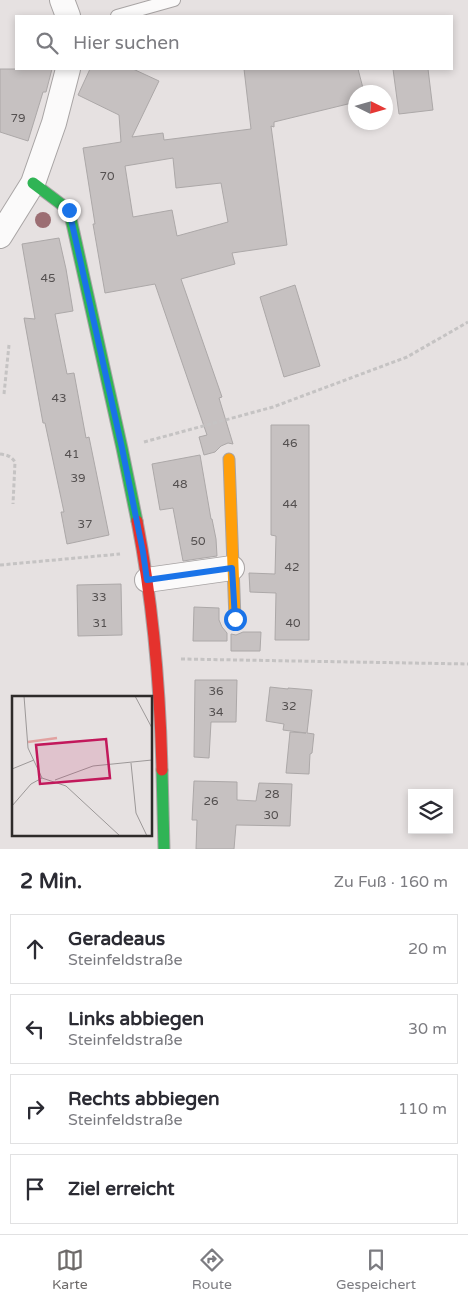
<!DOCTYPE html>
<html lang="de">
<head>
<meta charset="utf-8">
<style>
  :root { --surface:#fff; --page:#f2f2f3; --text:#2b2b33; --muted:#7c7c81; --line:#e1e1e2; --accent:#6e6b6a }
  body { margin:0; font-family:"Varela Round",sans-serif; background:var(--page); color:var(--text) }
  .controls { position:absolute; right:15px; bottom:15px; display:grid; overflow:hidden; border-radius:0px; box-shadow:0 2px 8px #0003 }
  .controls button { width:45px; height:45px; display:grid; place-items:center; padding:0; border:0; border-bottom:1px solid var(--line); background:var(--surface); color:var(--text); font:25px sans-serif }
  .compass { position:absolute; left:348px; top:85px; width:45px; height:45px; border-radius:50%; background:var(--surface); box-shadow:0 2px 8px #0003; rotate:95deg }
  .stop { position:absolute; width:15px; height:15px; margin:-11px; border:4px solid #1a73e8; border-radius:50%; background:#fff }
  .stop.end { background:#1a73e8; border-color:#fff; box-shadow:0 1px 5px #0008 }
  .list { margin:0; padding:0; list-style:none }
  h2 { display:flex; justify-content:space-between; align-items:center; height:65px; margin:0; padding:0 20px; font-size:21px }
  h2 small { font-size:16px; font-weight:400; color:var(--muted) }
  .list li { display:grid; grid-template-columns:32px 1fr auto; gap:15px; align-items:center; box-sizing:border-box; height:70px; margin:0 10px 10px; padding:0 10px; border:1px solid var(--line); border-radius:0px }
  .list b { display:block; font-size:19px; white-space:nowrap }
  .list p { margin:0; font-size:16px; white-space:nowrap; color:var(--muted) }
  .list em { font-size:16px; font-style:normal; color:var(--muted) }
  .icon { flex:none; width:28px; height:28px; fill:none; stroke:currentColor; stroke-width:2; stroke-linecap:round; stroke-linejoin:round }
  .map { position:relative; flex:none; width:468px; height:849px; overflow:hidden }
  .search { position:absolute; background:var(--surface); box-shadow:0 2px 8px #0003; left:15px; right:15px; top:15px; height:55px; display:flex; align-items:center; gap:12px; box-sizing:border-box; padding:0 18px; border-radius:0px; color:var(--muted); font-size:19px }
  .sheet { height:385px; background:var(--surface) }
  nav { display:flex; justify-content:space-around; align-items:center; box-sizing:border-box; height:70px; border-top:1px solid var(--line); background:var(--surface); font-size:14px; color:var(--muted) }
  nav a { display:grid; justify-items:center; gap:2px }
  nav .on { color:var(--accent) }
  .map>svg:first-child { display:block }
  .building { fill:#c6c1c1; stroke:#aca8a8; fill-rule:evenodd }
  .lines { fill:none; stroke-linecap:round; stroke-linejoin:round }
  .lane-casing { stroke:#a8a4a4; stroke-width:14 }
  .street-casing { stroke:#a8a4a4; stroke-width:26 }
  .fast-casing { stroke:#a8a4a4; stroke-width:13 }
  .slow-casing { stroke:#a8a4a4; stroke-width:13 }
  .jam-casing { stroke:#a8a4a4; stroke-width:13 }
  .path { stroke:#c5c3c3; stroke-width:3; stroke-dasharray:4 2.5; stroke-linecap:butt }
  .lane { stroke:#fbfafa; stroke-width:12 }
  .street { stroke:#fbfafa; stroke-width:24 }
  .fast { stroke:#30b455; stroke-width:11 }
  .slow { stroke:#ff9f0a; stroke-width:11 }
  .jam { stroke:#e5322d; stroke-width:11 }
  .tree { fill:#9c6e73 }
  .route { stroke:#1a73e8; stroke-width:6 }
  .labels { text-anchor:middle; stroke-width:4; stroke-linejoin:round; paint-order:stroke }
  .number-label { font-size:12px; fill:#545050 }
  .inset-river { fill:none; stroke:#e2a2a1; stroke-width:2.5 }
  .inset-road { fill:none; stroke:#9c9898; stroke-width:1 }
  .view { fill:#c2185b; fill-opacity:0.15; stroke:#c2185b; stroke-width:2.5 }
  .inset-edge { fill:none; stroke:#2e2b2a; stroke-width:2.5 }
</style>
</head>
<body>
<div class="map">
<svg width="468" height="849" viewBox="0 0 468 849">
  <rect width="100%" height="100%" fill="#e6e1e1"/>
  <g class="building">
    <path d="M0 69H52L46 92H43L28 141 0 132Z"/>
    <path d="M90 69H133L159 81 132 137 163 133 164 140 251 129 244 69H358L364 92H356V102L274 122V127L271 126 287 245 232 253 235 264 181 279 222 397 219 398 233 444 228 443 221 446 215 452 204 455 199 437 207 435 155 284 105 293 93 224H95L83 148 121 142 119 115 78 95ZM173 158 176 188 221 183 228 222 177 236 172 210 133 217 125 166Z"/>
    <path d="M393 69H428L433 110 399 114Z"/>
    <path d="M59 238 66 269 73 311 55 314 67 374 74 373 86 438 89 437 109 535 67 544 61 512H64L45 423H43L24 318 35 319 22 244Z"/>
    <path d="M295 285 320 366 284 377 260 297Z"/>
    <path d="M271 425H309V640H275L276 593 250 592 249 573 275 574 276 536 271 535Z"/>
    <path d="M200 455 211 519H212L216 539 217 556 183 561 173 508 160 510 152 464Z"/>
    <path d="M121 584 122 635 78 636 77 585Z"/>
    <path d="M194 607 219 608V620L222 627 227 633V641H193Z"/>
    <path d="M243 632H261L260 651H231V634L236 635Z"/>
    <path d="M195 680H237L236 722H211L209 758 194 757Z"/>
    <path d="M270 687 288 689V688L312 690 307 733 314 734 312 753 310 754 309 774 286 773 290 732 306 733 283 730 284 724 266 721Z"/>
    <path d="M194 781 237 782V800L256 801 259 783 292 784 290 826 236 825 234 849H196L197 820H192Z"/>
  </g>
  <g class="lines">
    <g class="lane-casing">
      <path id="lane" d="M117 16 174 0"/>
    </g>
    <g class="street-casing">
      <g id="street">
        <path d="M62 0 68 16"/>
        <path d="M0 236 33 183 54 123 68 69"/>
        <path d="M147 580 232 568"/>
      </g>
    </g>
    <g class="fast-casing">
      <g id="fast">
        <path d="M33 183 69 210 122 448 137 521"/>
        <path d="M162 770 164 849"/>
      </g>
    </g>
    <g class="slow-casing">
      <path id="slow" d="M229 459 235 619"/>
    </g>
    <g class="jam-casing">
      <path id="jam" d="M137 521C153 603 160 686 162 770"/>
    </g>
    <g class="path">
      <path d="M4 394 9 345"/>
      <path d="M144 442 273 407 407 357 468 322"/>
      <path d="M0 454C7 455 11 456 15 462L13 504"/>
      <path d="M0 565 120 554"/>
      <path d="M181 659 468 664"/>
    </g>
    <use href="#lane" class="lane"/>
    <use href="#street" class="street"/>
    <use href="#fast" class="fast"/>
    <use href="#slow" class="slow"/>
    <use href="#jam" class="jam"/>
  </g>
  <circle class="tree" cx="43" cy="220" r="8"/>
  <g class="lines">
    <path class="route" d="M69 210 122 448 143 552 147 580 232 568 235 619"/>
  </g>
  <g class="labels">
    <g class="number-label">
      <text x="18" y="122">79</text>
      <text x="107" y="180">70</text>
      <text x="48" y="282">45</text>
      <text x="59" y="402">43</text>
      <text x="290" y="447">46</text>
      <text x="72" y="458">41</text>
      <text x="78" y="482">39</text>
      <text x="180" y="488">48</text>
      <text x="290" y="508">44</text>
      <text x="85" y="528">37</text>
      <text x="198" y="545">50</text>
      <text x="292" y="571">42</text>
      <text x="99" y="601">33</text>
      <text x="100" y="627">31</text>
      <text x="293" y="627">40</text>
      <text x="216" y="695">36</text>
      <text x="289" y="710">32</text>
      <text x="216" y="716">34</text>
      <text x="272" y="798">28</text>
      <text x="211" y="805">26</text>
      <text x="271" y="819">30</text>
    </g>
  </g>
  <g transform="translate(12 696)">
    <rect width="140" height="140" fill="#e6e1e1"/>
    <path class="inset-river" d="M16 46 45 42"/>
    <path class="inset-road" d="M12 0 16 52 30 82M123 0 140 32M119 67 124 117 135 140M0 73 22 64M30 82 54 90 108 140M43 84 81 70 140 64M0 110 19 88 30 82"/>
    <path class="view" d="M94 43 98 82 28 88 24 49Z"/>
    <rect width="140" height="140" class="inset-edge"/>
  </g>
</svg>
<div class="controls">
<button><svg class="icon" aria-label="layers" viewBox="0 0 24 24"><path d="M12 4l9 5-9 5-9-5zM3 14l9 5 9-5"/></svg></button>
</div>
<svg class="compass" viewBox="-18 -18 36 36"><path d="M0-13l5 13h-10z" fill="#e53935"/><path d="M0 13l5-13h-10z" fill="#7c7c81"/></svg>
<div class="stop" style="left:235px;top:619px"></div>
<div class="stop end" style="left:69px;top:210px"></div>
<div class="search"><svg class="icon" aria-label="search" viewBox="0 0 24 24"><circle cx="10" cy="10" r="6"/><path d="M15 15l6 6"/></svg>Hier suchen</div>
</div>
<section class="sheet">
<h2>2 Min.<small>Zu Fuß · 160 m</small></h2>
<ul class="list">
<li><svg class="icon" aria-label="ahead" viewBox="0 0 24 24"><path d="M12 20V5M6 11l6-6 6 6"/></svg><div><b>Geradeaus</b><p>Steinfeldstraße</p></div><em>20 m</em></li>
<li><svg class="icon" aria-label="left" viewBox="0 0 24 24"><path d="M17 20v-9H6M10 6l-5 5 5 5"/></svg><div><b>Links abbiegen</b><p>Steinfeldstraße</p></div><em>30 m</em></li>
<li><svg class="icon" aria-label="right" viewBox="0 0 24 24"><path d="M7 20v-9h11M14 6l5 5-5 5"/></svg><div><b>Rechts abbiegen</b><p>Steinfeldstraße</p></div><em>110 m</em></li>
<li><svg class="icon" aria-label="arrive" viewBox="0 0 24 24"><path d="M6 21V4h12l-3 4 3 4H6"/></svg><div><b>Ziel erreicht</b></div></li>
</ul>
</section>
<nav>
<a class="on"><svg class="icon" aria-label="map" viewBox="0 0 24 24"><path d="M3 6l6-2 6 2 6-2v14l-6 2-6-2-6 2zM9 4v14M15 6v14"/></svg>Karte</a>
<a><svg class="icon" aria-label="directions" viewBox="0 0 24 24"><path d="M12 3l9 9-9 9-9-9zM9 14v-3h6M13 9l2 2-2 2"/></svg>Route</a>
<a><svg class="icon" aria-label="saved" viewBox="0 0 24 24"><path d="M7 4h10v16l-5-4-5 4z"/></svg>Gespeichert</a>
</nav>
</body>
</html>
